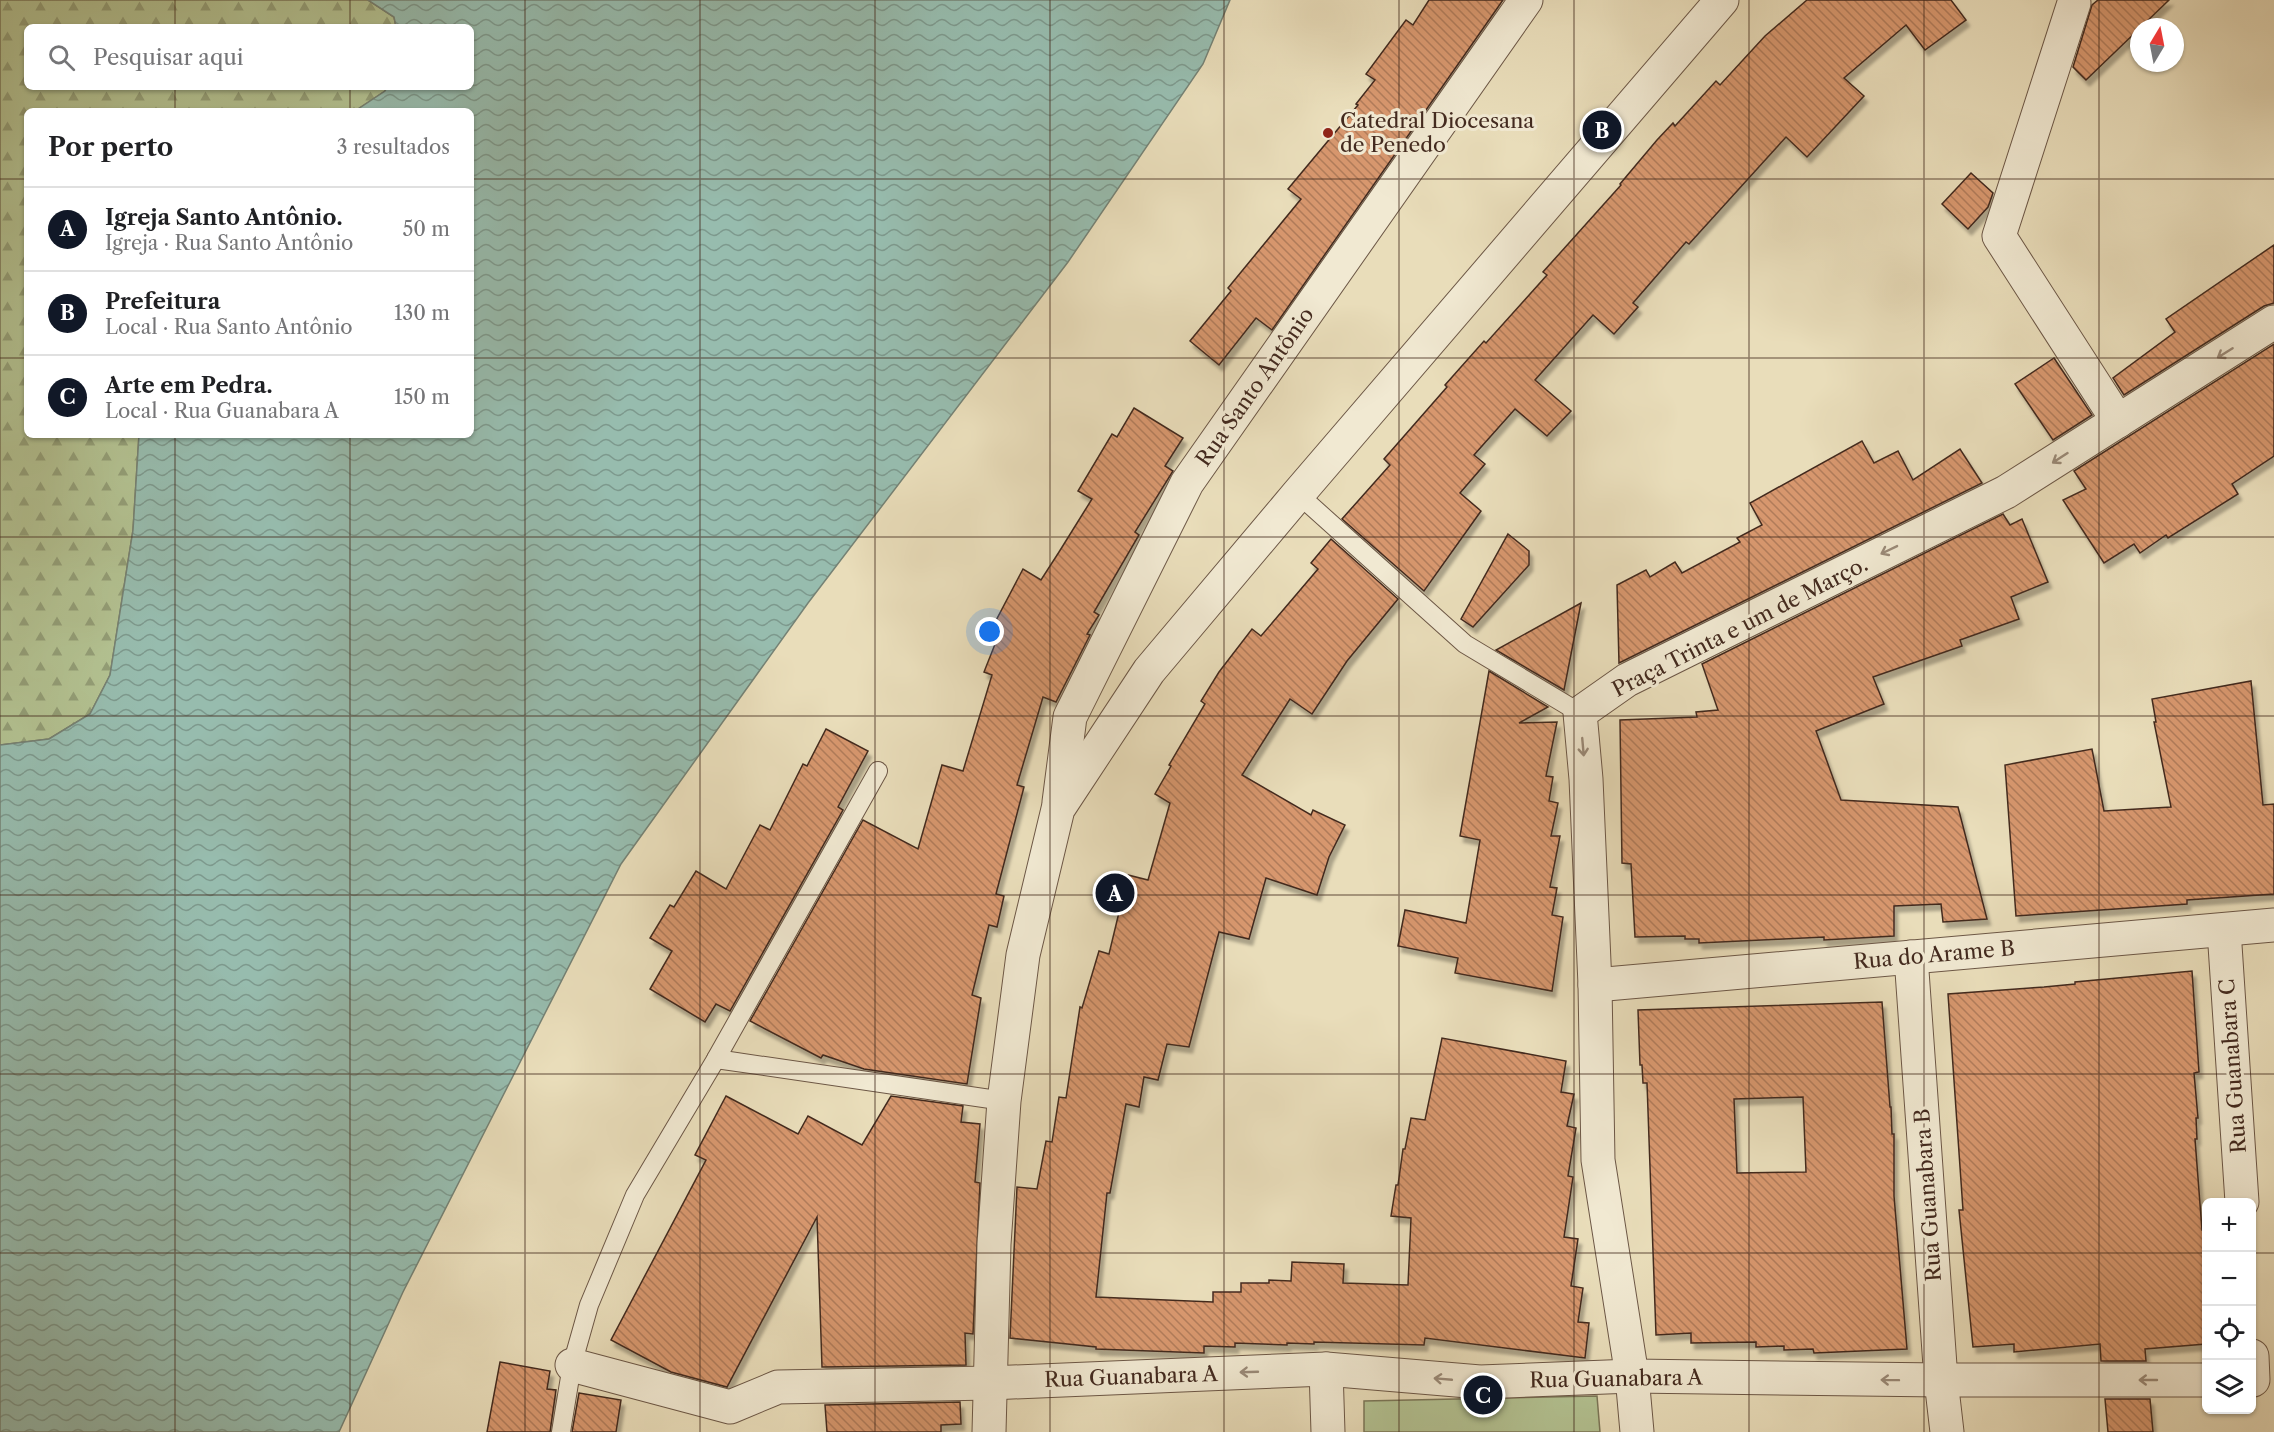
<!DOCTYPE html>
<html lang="pt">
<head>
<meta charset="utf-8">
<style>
  :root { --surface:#fff; --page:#f6f6f6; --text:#202124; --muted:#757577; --line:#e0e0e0; --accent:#111827 }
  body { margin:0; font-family:"Libre Caslon Text",serif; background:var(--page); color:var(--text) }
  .controls { position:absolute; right:18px; bottom:18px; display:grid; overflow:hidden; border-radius:9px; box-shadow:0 2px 4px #0004 }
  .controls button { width:54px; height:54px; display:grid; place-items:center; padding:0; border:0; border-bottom:2px solid var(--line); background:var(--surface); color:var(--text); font:30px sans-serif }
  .compass { position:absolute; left:2130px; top:18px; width:54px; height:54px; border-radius:50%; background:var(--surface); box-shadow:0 2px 4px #0004; rotate:10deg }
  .you { position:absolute; left:990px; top:632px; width:21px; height:21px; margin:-15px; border:4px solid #fff; border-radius:50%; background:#1a73e8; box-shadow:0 0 0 9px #1a73e833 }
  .badge { display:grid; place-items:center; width:39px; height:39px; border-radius:50%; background:var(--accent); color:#fff; font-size:20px; font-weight:700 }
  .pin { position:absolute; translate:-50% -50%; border:3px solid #fff; box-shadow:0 2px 6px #0006 }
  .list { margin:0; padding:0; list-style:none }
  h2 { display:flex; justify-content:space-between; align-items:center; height:78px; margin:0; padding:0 24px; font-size:26px }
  h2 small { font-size:20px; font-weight:400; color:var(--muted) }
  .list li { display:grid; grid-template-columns:39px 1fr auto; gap:18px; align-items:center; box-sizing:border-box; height:84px; padding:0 24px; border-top:2px solid var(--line) }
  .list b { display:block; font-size:22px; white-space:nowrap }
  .list p { margin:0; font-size:20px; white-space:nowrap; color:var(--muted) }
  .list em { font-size:20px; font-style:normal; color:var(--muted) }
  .icon { flex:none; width:33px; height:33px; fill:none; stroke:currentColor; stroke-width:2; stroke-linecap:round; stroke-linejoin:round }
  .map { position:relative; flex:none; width:2274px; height:1432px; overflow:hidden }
  .search { position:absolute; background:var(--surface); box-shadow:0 2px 4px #0004; left:24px; top:24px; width:450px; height:66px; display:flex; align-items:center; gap:15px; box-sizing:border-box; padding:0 21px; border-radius:9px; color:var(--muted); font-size:22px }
  .panel { position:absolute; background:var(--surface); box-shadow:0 2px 4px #0004; left:24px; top:108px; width:450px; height:330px; border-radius:9px }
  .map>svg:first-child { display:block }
  .forest { fill:url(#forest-firs); stroke:#7b7658; stroke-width:1.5 }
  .park { fill:#b3c292; stroke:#7b7658; stroke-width:1.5 }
  .water { fill:url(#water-waves); stroke:#758275; stroke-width:1.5 }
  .building { fill:url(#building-back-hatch); stroke:#432a1f; stroke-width:1.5; fill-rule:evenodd; filter:url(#shadow) }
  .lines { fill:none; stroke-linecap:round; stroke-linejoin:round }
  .service-casing { stroke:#6c5746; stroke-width:20 }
  .minor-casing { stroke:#6c5746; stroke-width:35 }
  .service { stroke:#f1e9d2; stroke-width:18 }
  .minor { stroke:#f1e9d2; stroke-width:33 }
  .oneway { stroke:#9a8a78 }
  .grid { fill:none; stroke:#432a1f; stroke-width:1.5; stroke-opacity:0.55 }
  .poi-dot { fill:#8f2418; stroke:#f1e9d2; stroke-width:2 }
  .labels { text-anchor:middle; stroke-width:6; stroke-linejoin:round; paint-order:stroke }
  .poi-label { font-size:21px; fill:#432a1f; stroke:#f1e9d2; text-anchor:start }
  .street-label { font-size:21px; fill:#432a1f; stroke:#f1e9d2 }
</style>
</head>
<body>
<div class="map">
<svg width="2274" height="1432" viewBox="0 0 2274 1432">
  <defs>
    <pattern id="forest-firs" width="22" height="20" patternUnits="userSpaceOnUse" patternTransform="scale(1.5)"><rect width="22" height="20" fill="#b3c292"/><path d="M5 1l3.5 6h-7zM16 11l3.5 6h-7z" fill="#939e77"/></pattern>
    <pattern id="water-waves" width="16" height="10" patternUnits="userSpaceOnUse" patternTransform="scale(1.5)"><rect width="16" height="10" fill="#97bcae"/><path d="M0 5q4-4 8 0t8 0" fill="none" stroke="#7d998d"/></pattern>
    <pattern id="building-back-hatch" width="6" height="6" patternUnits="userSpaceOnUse" patternTransform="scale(1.5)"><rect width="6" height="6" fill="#d7976e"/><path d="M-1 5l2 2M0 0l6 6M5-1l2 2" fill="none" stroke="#b07b5a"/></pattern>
    <filter id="shadow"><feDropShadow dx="3.5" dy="6" stdDeviation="1.5" flood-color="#0004"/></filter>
  </defs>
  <rect width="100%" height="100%" fill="#e9ddba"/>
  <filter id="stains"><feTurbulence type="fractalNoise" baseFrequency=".00333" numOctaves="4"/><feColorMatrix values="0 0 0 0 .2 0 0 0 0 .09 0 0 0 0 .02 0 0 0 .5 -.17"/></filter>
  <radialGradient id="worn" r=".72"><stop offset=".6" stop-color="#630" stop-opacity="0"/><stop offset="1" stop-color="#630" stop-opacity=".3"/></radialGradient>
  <path class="forest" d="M0 0H368L394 17 396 27H27V87H387L385 91 355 111H27V435H139L133 530 110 675 90 714 49 739 0 745Z"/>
  <path class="park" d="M1597 1396 1600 1432H1364V1401Z"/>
  <path class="water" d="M368 0H1230L1203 64 1068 262 808 603 621 864 403 1292 339 1432H0V745L49 739 90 714 110 675 133 530 139 435H471V111H355L385 91 387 87H471V27H396L394 17Z"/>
  <g class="building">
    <path d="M1429 0H1503L1272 330 1256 318 1219 365 1190 341 1231 291 1228 288 1301 199 1288 189 1358 105 1356 104 1375 80 1366 74 1406 20 1413 25Z"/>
    <path d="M1807 0H1951L1966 20 1925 50 1906 25 1844 78 1864 96 1807 157 1786 137 1689 244 1686 242 1633 303 1638 307 1614 334 1593 315 1535 380 1571 411 1547 436 1515 409 1474 455 1485 464 1460 493 1481 511 1424 591 1342 519 1390 465 1384 459 1447 387 1445 385 1484 341 1486 343 1547 275 1543 272 1621 185 1620 184 1657 140 1673 123 1675 126 1716 81 1720 85 1765 36Z"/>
    <path d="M2098 0H2169L2086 80 2073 67 2092 5Z"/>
    <path d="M1971 173 1993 193 1988 207 1968 229 1942 204Z"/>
    <path d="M2274 245V303L2264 306 2124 395 2113 378 2175 332 2166 319Z"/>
    <path d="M2274 344V456L2232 484 2238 494 2168 538 2166 535 2140 553 2134 544 2104 563 2063 500 2086 489 2074 471Z"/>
    <path d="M2054 358 2092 415 2053 440 2015 384Z"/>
    <path d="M1134 408 1183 438 1165 466 1173 471 1135 532 1139 535 1094 612 1099 615 1087 634 1090 635 1056 702 1043 697 1017 785 1024 787 996 894 1004 896 997 927 989 925 972 995 981 998 967 1084 864 1069 823 1055 821 1058 750 1021 863 820 918 849 942 765 963 771 992 675 984 672 999 634 991 630 1023 569 1041 580 1059 552 1092 499 1078 491 1112 434 1117 437Z"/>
    <path d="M1862 441 1874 463 1898 451 1913 480 1960 449 1982 483 1619 663 1617 585 1646 570 1650 577 1675 562 1682 573 1740 542 1737 538 1762 525 1750 503Z"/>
    <path d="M2003 514 2010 525 2022 519 2048 582 2011 597 2019 619 1960 640 1962 646 1873 677 1884 704 1816 731 1841 800 1958 807 1987 919 1943 922 1941 904 1894 906V936L1824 940V937L1699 943V939H1685V936L1635 937 1631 864 1622 863 1620 720 1697 717 1696 712 1718 710 1702 664Z"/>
    <path d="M1508 534 1529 551V565L1473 627 1461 619Z"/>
    <path d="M1331 539 1398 599 1347 661 1312 714 1290 699 1242 775 1311 815 1313 810 1345 825 1329 857 1317 895 1266 878 1249 939 1219 932 1189 1047 1167 1044 1158 1080 1144 1077 1139 1107 1126 1104 1110 1193H1107L1096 1297 1213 1302V1292H1241V1283H1269V1280L1291 1281 1292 1262 1344 1264 1343 1283 1408 1285 1411 1218 1391 1216 1396 1185H1398L1403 1149H1405L1411 1118 1425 1120 1442 1038 1566 1061 1561 1092 1574 1094 1567 1126 1576 1128 1568 1176 1573 1177 1564 1237 1578 1239 1571 1286 1583 1288 1578 1322 1589 1323 1585 1358 1425 1338 1424 1345 1314 1342V1344L1287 1343V1345L1235 1343V1347L1204 1346V1353L1096 1349V1347L1010 1338 1017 1187 1037 1189 1046 1141 1052 1142 1059 1097 1066 1098 1080 1007 1082 1008 1099 951 1109 954 1128 875 1148 880 1170 803 1155 794 1171 766 1169 765 1205 704 1201 701 1219 672 1252 629 1261 636 1318 569 1311 563Z"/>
    <path d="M1581 603 1564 690 1496 650Z"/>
    <path d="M1489 671 1548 707 1519 723 1557 722 1546 776 1553 777 1549 801 1558 803 1551 836H1560L1550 887 1557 888 1552 915 1563 917 1552 991 1455 973 1458 958 1398 946 1405 910 1466 923 1480 840 1460 836Z"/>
    <path d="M2251 681 2263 805 2274 804V894L2187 900V904L2016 916 2005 765 2092 749 2104 811 2171 807 2154 722H2156L2152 699Z"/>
    <path d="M826 729 868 751 838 807 843 810 730 1011 716 1004 705 1022 650 989 672 951 650 938 670 905 674 907 696 871 726 889 760 825 770 830 803 764 807 766Z"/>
    <path d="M2192 971 2199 1072 2194 1073 2198 1118H2196L2197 1139H2195L2202 1230H2206V1344L2145 1349 2146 1361H2101L2100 1344 2014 1352V1344L1973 1347 1959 1210H1963L1948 994 2044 987 2075 984V982Z"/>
    <path d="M1882 1002 1890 1107H1891L1892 1134H1894V1196L1907 1349 1814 1353 1813 1349 1784 1350V1346L1756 1347V1342L1691 1343V1333L1656 1335 1647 1083H1643L1642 1065H1640L1638 1010ZM1803 1097 1806 1172 1737 1173 1734 1099Z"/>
    <path d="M726 1096 798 1134 808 1116 862 1145 891 1096 963 1106 961 1122 980 1124 975 1182 980 1183 973 1334 965 1333 966 1365 822 1367 817 1217 727 1387 671 1372 611 1340 706 1160 695 1155Z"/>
    <path d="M500 1362 550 1371 547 1389 556 1390 550 1432H487Z"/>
    <path d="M579 1393 621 1400 616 1432H572Z"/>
    <path d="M2105 1399H2150L2153 1432H2108Z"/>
    <path d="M960 1402 961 1424 941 1425V1432H827L825 1405Z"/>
  </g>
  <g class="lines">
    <g class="service-casing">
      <g id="service">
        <path d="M1298 494 1465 644 1580 713"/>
        <path d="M716 1059 1004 1101"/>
        <path d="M561 1432 572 1365 589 1305 635 1195 716 1059 878 771"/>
      </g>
    </g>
    <g class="minor-casing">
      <g id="minor">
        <path d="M2074 3 1999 236 2118 421"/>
        <path d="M1059 802 1070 717 1187 483 1526 0"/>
        <path d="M2224 930 2242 1202"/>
        <path d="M1911 957 1941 1380 1947 1432"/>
        <path d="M1595 985 2274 925"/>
        <path d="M2252 1356 2253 1380"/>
        <path d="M572 1365 730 1407 778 1387 990 1383 1326 1369 1480 1382 1632 1376 1941 1380H2206"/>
        <path d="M1326 1369 1328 1432"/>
        <path d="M989 1432 994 1244 1004 1101 1023 955 1058 809 1149 671 1298 494 1722 0"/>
        <path d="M1637 1432 1632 1376 1598 1160 1595 985 1586 779 1580 713 1627 680 2006 492 2274 322"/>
      </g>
    </g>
    <use href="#service" class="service"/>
    <use href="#minor" class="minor"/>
  </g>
  <defs><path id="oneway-shaft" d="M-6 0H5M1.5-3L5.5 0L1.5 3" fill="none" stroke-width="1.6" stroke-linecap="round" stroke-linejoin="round" transform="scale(1.5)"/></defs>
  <g class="oneway">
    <use href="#oneway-shaft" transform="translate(2225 353) rotate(148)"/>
    <use href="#oneway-shaft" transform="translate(2060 458) rotate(147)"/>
    <use href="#oneway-shaft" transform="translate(1889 550) rotate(154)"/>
    <use href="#oneway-shaft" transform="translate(1583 747) rotate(85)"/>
    <use href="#oneway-shaft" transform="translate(1249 1372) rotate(178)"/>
    <use href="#oneway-shaft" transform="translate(1443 1379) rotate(-175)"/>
    <use href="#oneway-shaft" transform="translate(1890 1380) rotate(-179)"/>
    <use href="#oneway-shaft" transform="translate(2148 1380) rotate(-180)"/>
  </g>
  <path class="grid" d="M175 0V27M350 0V27M525 0V1432M700 0V1432M875 0V1432M1050 0V1432M1224 0V1432M1399 0V1432M1574 0V1432M1749 0V1432M1924 0V1432M2099 0V1432M175 87V111M350 87V111M0 179H27M471 179H2274M0 358H27M471 358H2274M175 435V1432M350 435V1432M0 537H2274M0 716H2274M0 895H2274M0 1074H2274M0 1253H2206M2252 1253H2274"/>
  <circle class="poi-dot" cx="1328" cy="133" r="6"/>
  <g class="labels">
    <g class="poi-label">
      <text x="1340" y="128">Catedral Diocesana<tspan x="1340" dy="24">de Penedo</tspan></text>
    </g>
    <g class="street-label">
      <text transform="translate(1255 387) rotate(-55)" y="7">Rua Santo Antônio</text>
      <text transform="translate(1740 627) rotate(-27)" y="7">Praça Trinta e um de Março.</text>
      <text transform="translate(1934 955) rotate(-5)" y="7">Rua do Arame B</text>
      <text transform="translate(2233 1066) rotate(-94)" y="7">Rua Guanabara C</text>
      <text transform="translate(1928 1195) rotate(-94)" y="7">Rua Guanabara B</text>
      <text transform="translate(1131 1377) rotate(-2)" y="7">Rua Guanabara A</text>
      <text transform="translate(1616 1379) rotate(-1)" y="7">Rua Guanabara A</text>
    </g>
  </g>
  <rect width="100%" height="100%" filter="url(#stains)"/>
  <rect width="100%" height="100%" fill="url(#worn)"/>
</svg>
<div class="controls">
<button>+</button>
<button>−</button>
<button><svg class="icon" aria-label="locate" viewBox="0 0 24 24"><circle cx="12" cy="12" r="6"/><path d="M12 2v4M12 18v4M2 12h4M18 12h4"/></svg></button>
<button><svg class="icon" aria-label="layers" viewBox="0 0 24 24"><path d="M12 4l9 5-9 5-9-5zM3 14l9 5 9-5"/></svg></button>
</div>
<svg class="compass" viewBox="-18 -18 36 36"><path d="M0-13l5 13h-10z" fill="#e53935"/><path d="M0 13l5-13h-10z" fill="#757577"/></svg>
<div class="you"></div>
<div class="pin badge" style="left:1115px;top:893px">A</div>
<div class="pin badge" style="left:1602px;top:130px">B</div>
<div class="pin badge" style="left:1483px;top:1395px">C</div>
<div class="search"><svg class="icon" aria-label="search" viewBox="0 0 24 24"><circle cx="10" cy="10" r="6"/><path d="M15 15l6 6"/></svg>Pesquisar aqui</div>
<section class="panel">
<h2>Por perto<small>3 resultados</small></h2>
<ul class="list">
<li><span class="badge">A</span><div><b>Igreja Santo Antônio.</b><p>Igreja · Rua Santo Antônio</p></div><em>50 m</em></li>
<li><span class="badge">B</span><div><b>Prefeitura</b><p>Local · Rua Santo Antônio</p></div><em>130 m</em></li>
<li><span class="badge">C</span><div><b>Arte em Pedra.</b><p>Local · Rua Guanabara A</p></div><em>150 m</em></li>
</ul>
</section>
</div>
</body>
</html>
